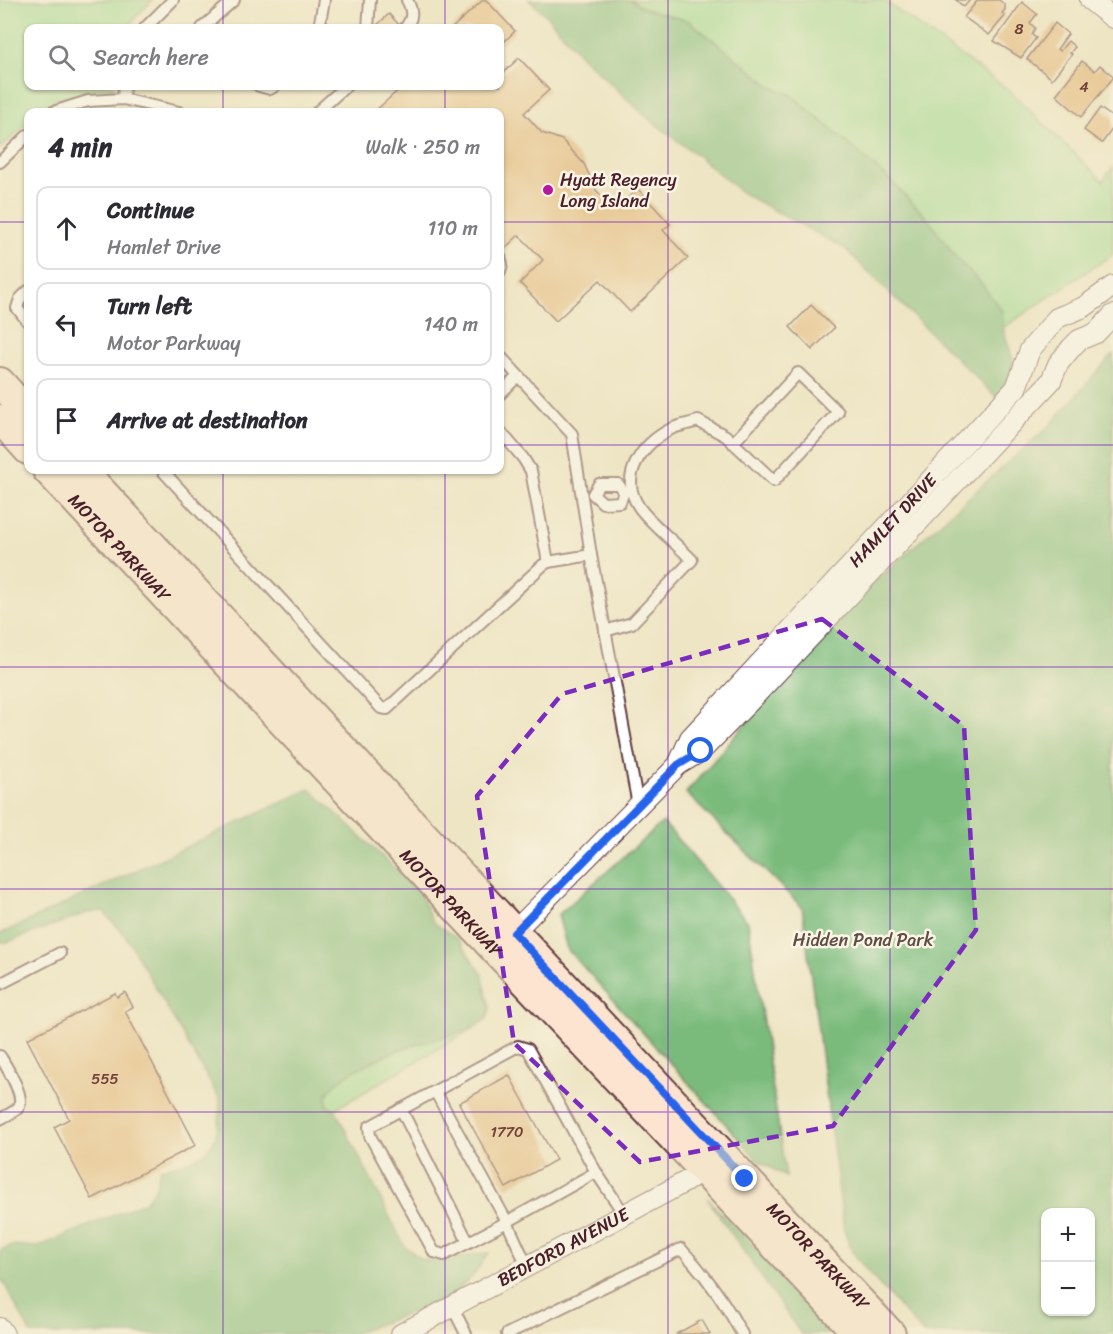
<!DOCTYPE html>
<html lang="en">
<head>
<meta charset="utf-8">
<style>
  :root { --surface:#fff; --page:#f7f7f7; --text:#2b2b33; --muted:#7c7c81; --line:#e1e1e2 }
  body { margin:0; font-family:Sriracha,sans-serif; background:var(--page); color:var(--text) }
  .controls { position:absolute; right:18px; bottom:18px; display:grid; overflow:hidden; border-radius:12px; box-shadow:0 2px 4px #0004 }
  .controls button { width:54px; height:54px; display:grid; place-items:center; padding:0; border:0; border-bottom:2px solid var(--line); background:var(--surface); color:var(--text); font:30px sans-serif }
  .stop { position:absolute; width:18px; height:18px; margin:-14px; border:4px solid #2563eb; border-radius:50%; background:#fff }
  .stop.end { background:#2563eb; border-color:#fff; box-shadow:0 2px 6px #0008 }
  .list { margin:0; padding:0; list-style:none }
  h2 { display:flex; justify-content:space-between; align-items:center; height:78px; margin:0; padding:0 24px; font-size:26px }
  h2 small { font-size:20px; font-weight:400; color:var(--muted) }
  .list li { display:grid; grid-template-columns:39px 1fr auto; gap:18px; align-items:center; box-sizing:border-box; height:84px; margin:0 12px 12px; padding:0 12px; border:2px solid var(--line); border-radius:12px }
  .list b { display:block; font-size:22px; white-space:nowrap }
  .list p { margin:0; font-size:20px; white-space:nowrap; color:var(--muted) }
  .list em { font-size:20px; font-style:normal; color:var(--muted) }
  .icon { flex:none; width:33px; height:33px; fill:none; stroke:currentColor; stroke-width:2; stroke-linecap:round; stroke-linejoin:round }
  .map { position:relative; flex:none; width:1113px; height:1334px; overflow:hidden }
  .search { position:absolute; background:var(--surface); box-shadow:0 2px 4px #0004; left:24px; top:24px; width:480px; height:66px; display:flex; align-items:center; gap:15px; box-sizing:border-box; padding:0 21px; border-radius:12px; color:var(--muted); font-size:22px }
  .panel { position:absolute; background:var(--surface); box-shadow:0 2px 4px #0004; left:24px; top:108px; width:480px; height:366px; border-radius:12px }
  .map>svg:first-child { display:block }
  .green { fill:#99db92; stroke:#727d5e; stroke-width:1.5 }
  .forest { fill:#7abb7c; stroke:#626d54; stroke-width:1.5; fill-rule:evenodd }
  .building { fill:#e2ac67 }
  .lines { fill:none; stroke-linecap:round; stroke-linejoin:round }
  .service-casing { stroke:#633d42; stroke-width:14 }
  .minor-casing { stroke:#633d42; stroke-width:22 }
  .secondary-casing { stroke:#633d42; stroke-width:32 }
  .service { stroke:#fff; stroke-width:10 }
  .minor { stroke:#fff; stroke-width:20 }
  .secondary { stroke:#fde4d0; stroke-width:28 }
  .route { stroke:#2563eb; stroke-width:8 }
  .marked { fill:none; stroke:#7b2cbf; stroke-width:4.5; stroke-dasharray:12 8; stroke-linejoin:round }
  .grid { fill:none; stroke:#7b2cbf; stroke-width:1.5; stroke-opacity:0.55 }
  .poi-dot { fill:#b5179e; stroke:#fcf5e5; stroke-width:2 }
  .labels { text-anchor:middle; stroke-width:5; stroke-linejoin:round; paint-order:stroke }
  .number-label { font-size:15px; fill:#70423a }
  .poi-label { font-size:18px; fill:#4a1f2b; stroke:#fcf5e5; text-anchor:start }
  .street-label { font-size:18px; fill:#4a1f2b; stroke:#fcf5e5 }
  .park-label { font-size:18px; fill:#5e4e45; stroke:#fcf5e5 }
</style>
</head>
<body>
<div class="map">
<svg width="1113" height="1334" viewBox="0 0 1113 1334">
  <rect width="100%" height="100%" fill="#fcf5e5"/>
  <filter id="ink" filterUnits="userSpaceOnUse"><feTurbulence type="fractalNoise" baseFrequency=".0167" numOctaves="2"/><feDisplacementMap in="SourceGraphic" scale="12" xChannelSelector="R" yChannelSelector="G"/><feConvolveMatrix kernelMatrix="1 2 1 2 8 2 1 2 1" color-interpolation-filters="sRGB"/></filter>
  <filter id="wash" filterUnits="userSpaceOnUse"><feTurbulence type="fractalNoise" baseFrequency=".008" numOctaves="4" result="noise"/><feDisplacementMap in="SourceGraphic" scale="24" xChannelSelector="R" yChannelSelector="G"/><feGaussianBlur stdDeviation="1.35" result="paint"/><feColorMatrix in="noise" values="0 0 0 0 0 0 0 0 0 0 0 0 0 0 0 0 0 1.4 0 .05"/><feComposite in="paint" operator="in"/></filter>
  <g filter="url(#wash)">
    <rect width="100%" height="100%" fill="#eee5c5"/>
    <g class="green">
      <path d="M0 0H152L126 28H28V86H113V89L56 99 40 112H28V123L0 148Z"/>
      <path d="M630 0H883L1010 91 1103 181 1113 167V254L1003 328 1002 311 958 260 926 217 888 178 790 94 772 87 689 21 646 9Z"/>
      <path d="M477 1026 335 1109 327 1106C327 1103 326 1099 327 1096 335 1064 447 1035 477 1026Z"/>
    </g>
    <g class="forest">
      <path d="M529 0H630L646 9 689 21 772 87 790 94 888 178 926 217 958 260 981 283 1002 311 1003 328 1013 360V398L995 396 844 248 742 193 698 156 650 120 583 58 547 16Z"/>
      <path d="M1113 354V1334H924L867 1271 851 1250 844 1230 802 907 686 793 843 610 1051 424ZM1046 1212H1090V1312H1046Z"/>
      <path d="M310 789 418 890 433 922 458 939 482 974 490 1008 487 1019C466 1034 437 1037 413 1045 393 1051 332 1076 327 1096 326 1099 327 1102 327 1106L335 1109 404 1245C409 1249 414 1254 419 1257 442 1270 466 1251 489 1253L472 1277 449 1298 353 1334H31L0 1276V1250L15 1245 38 1247 145 1202 156 1187 160 1168C207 1159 220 1150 220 1100L127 938 103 911 87 913 8 942H0V934Z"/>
      <path d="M663 822 748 922 786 1177 759 1161 567 949 558 915Z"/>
      <path d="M707 1198 839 1334H801Z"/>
    </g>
    <g id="blocks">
      <g class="building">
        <path d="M483 0H486L515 31 500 46V28H452Z"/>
        <path d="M956 0H970L964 7Z"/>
        <path d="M978 0H999L1005 5V10L1002 13 1005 16 989 35 964 17Z"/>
        <path d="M1022 2 1037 14 1030 23 1035 28 1032 35 1036 38 1021 58 994 41Z"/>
        <path d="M389 14 402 28H374Z"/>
        <path d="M1055 23 1068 34 1057 49 1060 51 1068 41 1075 47 1070 53 1072 54 1052 79 1027 59Z"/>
        <path d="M519 58 549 90 524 113 542 133 562 140 584 164 596 190 615 210 638 189 670 224 663 230 688 258 630 312 600 280 556 321 520 283 543 260 519 235 500 253V112H374L403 86H500V76Z"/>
        <path d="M1082 61 1095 71 1100 65 1113 76V78L1081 117 1056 95Z"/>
        <path d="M1100 108 1111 116 1113 113V128L1102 143 1084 130Z"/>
        <path d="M811 305 834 328 812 350 790 327Z"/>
        <path d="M125 992 133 1007 125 1011 196 1145 92 1199 54 1127 69 1119 27 1039 115 993 117 997Z"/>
        <path d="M509 1075 556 1160 506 1188 459 1103Z"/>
        <path d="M702 1320 710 1334H676Z"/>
      </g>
    </g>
  </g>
  <g filter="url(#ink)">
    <use href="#blocks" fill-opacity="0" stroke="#633d42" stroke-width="1.5"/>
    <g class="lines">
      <g class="service-casing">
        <g id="service">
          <path d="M145 28 173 0"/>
          <path d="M202 28 234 0"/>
          <path d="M319 28 324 0"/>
          <path d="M368 28 370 0"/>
          <path d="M405 28C413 19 413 11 407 0"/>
          <path d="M259 86 270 89 275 86"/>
          <path d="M123 99 124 86"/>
          <path d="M53 112 88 101 123 99 179 112"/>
          <path d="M317 112 346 86"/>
          <path d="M0 162 28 135"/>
          <path d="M500 257 502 264 500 272"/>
          <path d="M28 291 20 299 17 308 28 322"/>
          <path d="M500 356 572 434 591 555 638 805"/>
          <path d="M500 394 518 376"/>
          <path d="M500 431 523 458 531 471 548 562"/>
          <path d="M162 470 381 708 387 709 543 565 548 562 591 555"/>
          <path d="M599 484H618L624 492 620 502 603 503 593 494Z"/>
          <path d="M605 631 632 623 692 560C678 545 650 523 639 507 618 476 642 444 671 429 679 425 690 424 698 421L726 436 774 481 838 412 798 373 733 443"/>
          <path d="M0 984 60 953"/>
          <path d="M0 1056C6 1066 28 1100 17 1109 13 1113 5 1116 0 1119"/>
          <path d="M435 1091 507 1222 444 1255 434 1252 370 1136 369 1127 518 1046 528 1049 596 1172"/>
          <path d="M401 1109 468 1242"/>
          <path d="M527 1266 507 1222 596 1172 624 1214"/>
          <path d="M452 1306 466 1334"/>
          <path d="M507 1334 681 1249C704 1273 726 1304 742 1334"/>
        </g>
      </g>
      <g class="minor-casing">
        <g id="minor">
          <path d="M1090 0 1113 18"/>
          <path id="s1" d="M678 765 690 738 1016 388 1030 350 1057 318 1084 307 1113 286"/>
          <path d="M506 940 678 765 701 751 750 701 1051 381 1058 364 1072 347 1079 340 1096 333 1113 315"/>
          <path d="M0 1328 4 1334"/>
          <path id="s2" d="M401 1334 685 1182 711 1163"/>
        </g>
      </g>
      <g class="secondary-casing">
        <g id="secondary">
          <path d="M0 382 28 413"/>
          <path d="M0 419 28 450"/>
          <path id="s3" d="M47 470 495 950 858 1334"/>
          <path id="s4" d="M82 470 891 1334"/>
        </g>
      </g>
      <use href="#service" class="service"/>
      <use href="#minor" class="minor"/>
      <use href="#secondary" class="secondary"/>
    </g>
  </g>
  <g class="lines" filter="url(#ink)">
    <path class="route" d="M701 751 678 765 514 933 745 1179"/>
  </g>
  <path d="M0 0H1113V1334H0ZM822 619 964 726 976 930 833 1126 640 1162 514 1043 477 796 562 694Z" fill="#eee5c5" fill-opacity=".55" fill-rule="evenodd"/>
  <path class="marked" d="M822 619 964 726 976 930 833 1126 640 1162 514 1043 477 796 562 694Z"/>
  <path class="grid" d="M223 0V28M445 0V28M668 0V1334M890 0V1334M223 86V112M445 86V112M0 222H28M500 222H1113M0 445H28M500 445H1113M223 470V1334M445 470V1334M0 667H1113M0 889H1113M0 1112H1113"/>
  <circle class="poi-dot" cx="548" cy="190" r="6"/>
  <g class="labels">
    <g class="number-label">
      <text x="1019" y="34">8</text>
      <text x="1084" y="92">4</text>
      <text x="105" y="1084">555</text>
      <text x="507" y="1137">1770</text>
    </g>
    <g class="poi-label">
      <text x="560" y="186">Hyatt Regency<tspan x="560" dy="21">Long Island</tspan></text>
    </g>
    <g class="street-label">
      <text dy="6" stroke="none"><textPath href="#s1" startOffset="327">HAMLET DRIVE</textPath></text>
      <text dy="6" stroke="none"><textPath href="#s3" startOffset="106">MOTOR PARKWAY</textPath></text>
      <text dy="6" stroke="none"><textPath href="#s3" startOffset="592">MOTOR PARKWAY</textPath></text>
      <text dy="6" stroke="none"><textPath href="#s2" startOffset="184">BEDFORD AVENUE</textPath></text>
      <text dy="6" stroke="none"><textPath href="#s4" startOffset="1077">MOTOR PARKWAY</textPath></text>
    </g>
    <g class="park-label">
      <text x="863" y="946">Hidden Pond Park</text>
    </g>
  </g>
</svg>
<div class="controls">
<button>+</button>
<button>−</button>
</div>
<div class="stop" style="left:701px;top:751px"></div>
<div class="stop end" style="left:745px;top:1179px"></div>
<div class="search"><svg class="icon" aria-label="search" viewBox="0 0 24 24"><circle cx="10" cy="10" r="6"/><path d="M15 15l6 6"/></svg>Search here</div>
<section class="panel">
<h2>4 min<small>Walk · 250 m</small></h2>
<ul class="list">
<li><svg class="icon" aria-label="ahead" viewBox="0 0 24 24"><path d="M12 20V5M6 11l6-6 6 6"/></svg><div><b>Continue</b><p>Hamlet Drive</p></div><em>110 m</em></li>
<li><svg class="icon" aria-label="left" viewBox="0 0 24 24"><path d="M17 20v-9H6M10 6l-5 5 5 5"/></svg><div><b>Turn left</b><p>Motor Parkway</p></div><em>140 m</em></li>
<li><svg class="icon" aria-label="arrive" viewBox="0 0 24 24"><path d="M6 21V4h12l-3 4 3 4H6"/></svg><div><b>Arrive at destination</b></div></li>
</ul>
</section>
</div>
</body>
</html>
